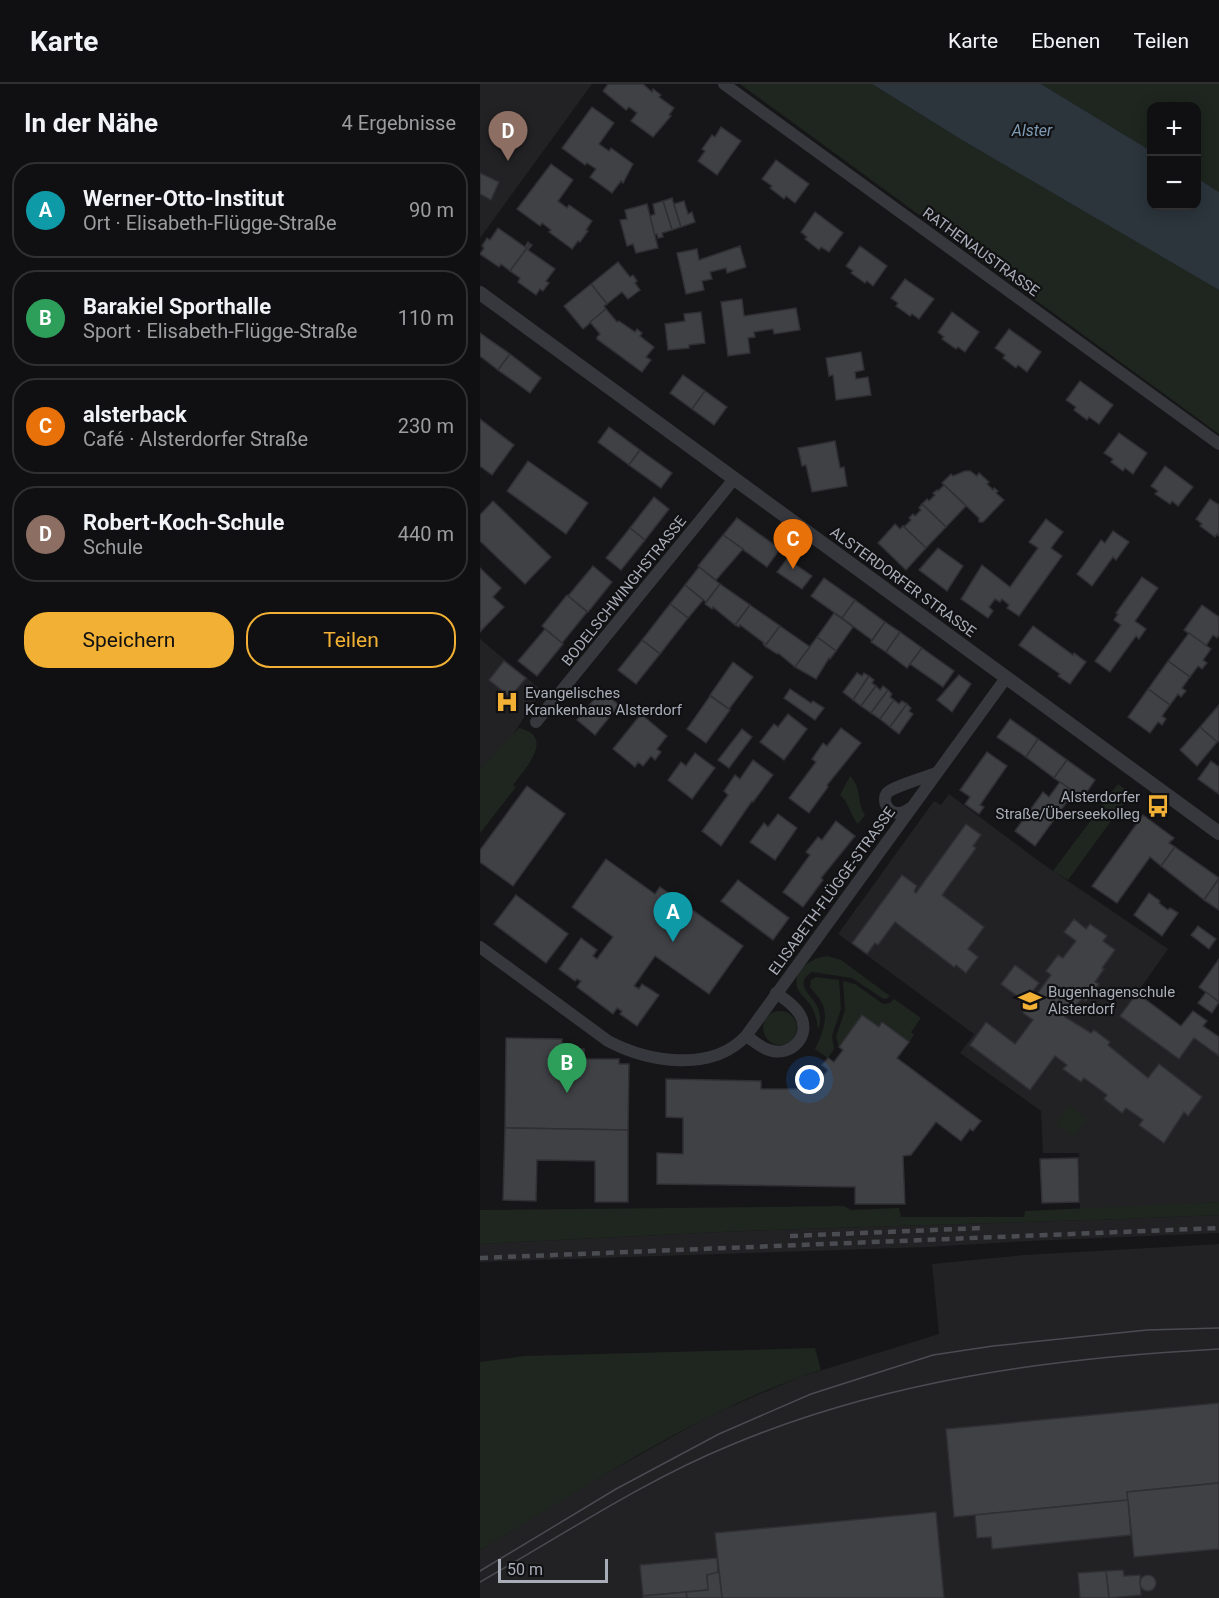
<!DOCTYPE html>
<html lang="de">
<head>
<meta charset="utf-8">
<style>
  :root { --surface:#101012; --page:#1e1e20; --text:#f1f3f6; --muted:#9c9d9f; --line:#303032; --accent:#f2b134 }
  body { margin:0; font-family:Roboto,sans-serif; background:var(--page); color:var(--text) }
  .controls { position:absolute; right:18px; top:18px; display:grid; overflow:hidden; border-radius:12px; box-shadow:0 3px 15px #0003 }
  .controls button { width:54px; height:54px; display:grid; place-items:center; padding:0; border:0; border-bottom:2px solid var(--line); background:var(--surface); color:var(--text); font:30px sans-serif }
  .scale { position:absolute; left:18px; bottom:15px; width:110px; box-sizing:border-box; padding-left:6px; border:3px solid #a8adb8; border-top:0; font-size:16px; line-height:21px; white-space:nowrap; color:#a8adb8; -webkit-text-stroke:4px #111113; paint-order:stroke }
  .you { position:absolute; left:330px; top:996px; width:21px; height:21px; margin:-15px; border:4px solid #fff; border-radius:50%; background:#1a73e8; box-shadow:0 0 0 9px #1a73e833 }
  .badge { display:grid; place-items:center; width:39px; height:39px; border-radius:50%; background:var(--accent); color:#fff; font-size:20px; font-weight:700 }
  .pin { position:absolute; translate:-50% -50px; filter:drop-shadow(0 2px 3px #0008) }
  .pin::after { content:''; position:absolute; top:32px; width:21px; height:18px; background:inherit; clip-path:polygon(0 0,100% 0,50% 100%) }
  .list { margin:0; padding:0; list-style:none }
  h2 { display:flex; justify-content:space-between; align-items:center; height:78px; margin:0; padding:0 24px; font-size:26px }
  h2 small { font-size:20px; font-weight:400; color:var(--muted) }
  .list li { display:grid; grid-template-columns:39px 1fr auto; gap:18px; align-items:center; box-sizing:border-box; height:96px; margin:0 12px 12px; padding:0 12px; border:2px solid var(--line); border-radius:24px }
  .list b { display:block; font-size:22px; white-space:nowrap }
  .list p { margin:0; font-size:20px; white-space:nowrap; color:var(--muted) }
  .list em { font-size:20px; font-style:normal; color:var(--muted) }
  .actions { display:flex; gap:12px; padding:18px 24px }
  .actions a { flex:1; padding:14px 0; border:2px solid var(--accent); border-radius:24px; text-align:center; font-size:21px; color:var(--accent) }
  .actions .main { background:var(--accent); color:#111 }
  .map { position:relative; flex:none; width:739px; height:1514px; overflow:hidden }
  header { display:flex; align-items:center; gap:36px; box-sizing:border-box; height:84px; padding:0 30px; background:var(--surface); border-bottom:2px solid var(--line) }
  header strong { font-size:28px }
  nav { display:flex; gap:33px; margin-inline-start:auto; font-size:21px }
  main { display:flex }
  aside { flex:1; background:var(--surface) }
  .map>svg:first-child { display:block }
  .built { fill:#222225 }
  .green { fill:#1e261f }
  .water { fill:#2c353c }
  .building { fill:#404145; stroke:#303034; stroke-width:1.5 }
  .lines { fill:none; stroke-linecap:round; stroke-linejoin:round }
  .minor { stroke:#37383d; stroke-width:12 }
  .tertiary { stroke:#37383d; stroke-width:14 }
  .tram { stroke:#4a4c52; stroke-width:1.5 }
  .rail { stroke:#4a4c52; stroke-width:4.5; stroke-dasharray:8 6; stroke-linecap:butt }
  .labels { text-anchor:middle; stroke-width:4.5; stroke-linejoin:round; paint-order:stroke }
  .street-label { font-size:15px; fill:#a8adb8; stroke:#111113 }
  .poi-label { font-size:15px; fill:#a8adb8; stroke:#111113; text-anchor:start }
  .water-label { font-size:16px; font-style:italic; fill:#7f9bb3; stroke:#111113 }
</style>
</head>
<body>
<header>
<strong>Karte</strong>
<nav><a>Karte</a><a>Ebenen</a><a>Teilen</a></nav>
</header>
<main>
<aside>
<h2>In der Nähe<small>4 Ergebnisse</small></h2>
<ul class="list">
<li><span class="badge" style="background:#0f9aa8">A</span><div><b>Werner-Otto-Institut</b><p>Ort · Elisabeth-Flügge-Straße</p></div><em>90 m</em></li>
<li><span class="badge" style="background:#2e9e5b">B</span><div><b>Barakiel Sporthalle</b><p>Sport · Elisabeth-Flügge-Straße</p></div><em>110 m</em></li>
<li><span class="badge" style="background:#e8710a">C</span><div><b>alsterback</b><p>Café · Alsterdorfer Straße</p></div><em>230 m</em></li>
<li><span class="badge" style="background:#8d6e63">D</span><div><b>Robert-Koch-Schule</b><p>Schule</p></div><em>440 m</em></li>
</ul>
<div class="actions"><a class="main">Speichern</a><a>Teilen</a></div>
</aside>
<div class="map">
<svg width="739" height="1514" viewBox="0 0 739 1514">
  <rect width="100%" height="100%" fill="#161618"/>
  <g class="built">
    <path d="M0 0H112L0 154Z"/>
    <path d="M0 555 59 604 54 611 57 614 30 655 0 685Z"/>
    <path d="M469 710 560 778 688 865 641 932 698 975 714 954 739 972V1118L600 1126 599 1069H563L561 1027 480 969 494 950 358 850 454 717 461 721Z"/>
    <path d="M739 1131V1149L548 1157 449 1163 0 1178V1160L262 1147 642 1135Z"/>
    <path d="M739 1160V1514H0V1466L113 1397 231 1331 320 1293 459 1250 452 1180 545 1171Z"/>
  </g>
  <g class="green">
    <path d="M260 0H392L482 56 739 206V350Z"/>
    <path d="M561 0H739V108L717 94 716 22H672L671 67Z"/>
    <path d="M39 644C76 652 45 685 33 701L36 703 0 749V685Z"/>
    <path d="M370 692C383 706 376 717 385 731L378 740C370 731 369 718 360 711Z"/>
    <path d="M638 700 651 710V714L644 719 588 796 573 787Z"/>
    <path d="M348 872 361 876 410 912 406 915 402 914 372 894 332 888C313 900 331 910 337 922 341 930 341 939 338 946 337 936 335 927 329 919 325 914 319 909 317 903 313 885 333 873 348 872Z"/>
    <path d="M336 893 359 896 361 925 352 952 354 965 348 974 335 965C342 951 349 934 342 919 339 913 334 908 330 903L331 896Z"/>
    <path d="M363 897 375 900 403 920 410 919 414 915 441 934 431 948 434 951 429 958 403 938 399 943 382 931 359 963 356 953 365 926Z"/>
    <circle cx="300" cy="944" r="17"/>
    <path d="M589 1021 607 1035 594 1053 576 1040Z"/>
    <path d="M739 1118V1131L642 1135 262 1147 0 1160V1126L364 1122 371 1126 419 1124 421 1133H544L545 1127Z"/>
    <path d="M335 1264 341 1286C218 1326 111 1401 0 1466V1278L44 1272Z"/>
  </g>
  <path class="water" d="M392 0H561L671 67 672 122H716L717 94 739 108V206L482 56Z"/>
  <g class="building">
    <path d="M128 0H163L172 8 173 5 181 11 179 13 194 24 189 31 191 32 173 53 151 37 157 29 149 23 146 26 123 7Z"/>
    <path d="M112 23 134 39 119 60 129 67 131 64 153 80 143 99 141 97 132 109 110 93 116 85 107 79 105 81 82 64Z"/>
    <path d="M241 43 261 57 237 91 218 77 225 67 222 65 232 51 235 53Z"/>
    <path d="M296 76 329 100 315 119 306 112 304 115 290 104 292 102 282 95Z"/>
    <path d="M71 80 93 96 78 117 87 124 89 121 112 137 106 146 108 147 100 158 98 157 92 165 69 148 71 146 62 139 60 142 37 125Z"/>
    <path d="M0 89 19 98 11 116 0 110Z"/>
    <path d="M192 114 201 143 192 146 183 117Z"/>
    <path d="M183 117 192 146 182 149 183 153 178 154 177 150 174 151 170 132 175 130 173 120Z"/>
    <path d="M204 117 208 130 212 128 215 138 201 143 194 120Z"/>
    <path d="M167 120 178 164 156 169 153 160 147 162 140 136 147 135 145 126Z"/>
    <path d="M335 128 363 149 349 168 341 163 339 166 325 155 327 153 321 148Z"/>
    <path d="M18 144 45 163 48 158 50 160 30 187 21 180 19 183 0 170 4 164 2 162 7 154 10 156Z"/>
    <path d="M50 160 52 161 48 166 75 185 66 197 69 199 63 207 60 205 56 211 38 198 40 194 30 187Z"/>
    <path d="M260 162 266 183 247 189 246 184 230 188 232 195 222 197 224 206 206 210 197 169 217 165 219 176Z"/>
    <path d="M380 162 407 182 393 202 387 197 385 199 371 189 373 187 366 182Z"/>
    <path d="M138 178 150 193 153 191 157 197 155 199 160 206 148 215 142 208 127 220 111 200Z"/>
    <path d="M425 195 454 215 439 235 432 230 430 232 416 222 418 219 411 214Z"/>
    <path d="M111 200 127 220 124 222 126 225 103 245 84 222Z"/>
    <path d="M262 215 264 232 316 224 320 246 294 250 293 245 274 248 275 253 268 254 270 269 248 272 241 218Z"/>
    <path d="M126 225 137 238 139 237 155 248 157 245 162 249 160 252 174 263 166 273 171 276 162 288 117 255V253L120 250 110 238Z"/>
    <path d="M221 228 225 259 209 261V264L188 266 185 240 205 237 204 230Z"/>
    <path d="M472 228 499 248 485 268 478 263 476 265 462 255 464 253 458 248Z"/>
    <path d="M529 245 561 268 547 288 538 281 536 284 523 274 525 271 515 264Z"/>
    <path d="M0 249 30 270 18 286 0 272Z"/>
    <path d="M381 268 384 286 375 288 376 295 388 293 391 311 356 316 353 291 349 292 346 274Z"/>
    <path d="M30 270 61 294 50 309 18 286Z"/>
    <path d="M203 291 225 307 212 325 190 309Z"/>
    <path d="M600 297 633 321 619 340 609 333 607 336 594 326 596 323 586 316Z"/>
    <path d="M225 307 247 323 234 341 212 325Z"/>
    <path d="M0 335 34 361 12 391 0 382Z"/>
    <path d="M129 343 160 366 149 381 118 358Z"/>
    <path d="M639 349 667 369 653 390 645 384 643 387 631 378 633 375 624 369Z"/>
    <path d="M355 357 360 384 364 383 367 402 332 408 326 381 322 382 318 364Z"/>
    <path d="M160 366 192 389 181 404 149 381Z"/>
    <path d="M48 377 108 419 86 450 27 407Z"/>
    <path d="M685 382 713 403 698 422 692 417 690 420 675 410 678 407 671 402Z"/>
    <path d="M485 387H490L497 392 499 389 509 398 507 400 513 406 514 404 518 407 516 409 524 416 503 438H499V434L462 399 471 390 473 392Z"/>
    <path d="M464 401 486 422 466 443 442 420 447 415 449 417 455 411 453 409 457 406 458 407Z"/>
    <path d="M174 413 189 425 165 456 150 444Z"/>
    <path d="M730 415 739 421V452L737 450 735 453 720 442 722 440 716 435Z"/>
    <path d="M13 417 71 473 45 500 0 457V431Z"/>
    <path d="M442 420 466 443 446 464 423 442H425L431 436 429 434 433 430 435 432 441 426 439 424Z"/>
    <path d="M257 434 300 465 287 483 243 451Z"/>
    <path d="M566 435 583 448 571 464 582 472 539 532 527 524 529 521 522 515 520 518 515 515 509 523 513 527 508 534 481 515 502 481 530 503 558 464 549 458Z"/>
    <path d="M415 440 420 445 423 442 446 464 426 486 398 459Z"/>
    <path d="M150 444 165 456 141 486 126 474Z"/>
    <path d="M633 447 649 458 636 476 633 473 612 502 597 490 621 456 625 459Z"/>
    <path d="M243 451 263 465 236 496 218 482Z"/>
    <path d="M458 464 483 482 467 507 439 486Z"/>
    <path d="M307 475 332 492 322 505 297 488Z"/>
    <path d="M113 482 132 498 108 528 88 512Z"/>
    <path d="M219 483 240 500 226 518 205 501Z"/>
    <path d="M0 484 21 504 13 513 24 523 0 548Z"/>
    <path d="M662 493 678 504 655 537 666 545 659 555 656 552 630 588 615 577 641 541 634 536 638 530 636 529Z"/>
    <path d="M344 494 375 516 362 534 331 512Z"/>
    <path d="M240 500 270 521 255 541 233 523 232 525 225 520Z"/>
    <path d="M205 501 223 516 208 534 190 520Z"/>
    <path d="M87 511 107 528 82 559 62 542Z"/>
    <path d="M375 516 405 538 392 556 362 534Z"/>
    <path d="M190 520 208 534 180 570 162 556Z"/>
    <path d="M270 521 300 542 285 562 283 560 284 559 260 541 259 543 255 541Z"/>
    <path d="M722 521 739 533V551L737 554 733 551 726 562 704 546Z"/>
    <path d="M354 529 373 543 356 567 337 553Z"/>
    <path d="M405 538 420 548 406 568 391 558Z"/>
    <path d="M300 542 330 563 315 583 298 569 297 570 285 562Z"/>
    <path d="M553 542 593 571 594 569 606 578 590 600 578 592 580 590 539 561Z"/>
    <path d="M65 545 83 560 57 592 38 577Z"/>
    <path d="M420 548 442 564 427 584 406 568Z"/>
    <path d="M709 549 731 565 723 576 727 579 722 585 718 582 710 593 688 577Z"/>
    <path d="M337 553 356 567 350 575 349 574 336 595 315 583Z"/>
    <path d="M162 556 180 570 156 600 138 586Z"/>
    <path d="M442 564 474 587 463 603 430 580Z"/>
    <path d="M24 577 46 594 30 613 9 596Z"/>
    <path d="M688 577 710 593 702 604 706 607 701 613 698 610 690 621 668 605Z"/>
    <path d="M253 578 273 593 249 625 230 611Z"/>
    <path d="M377 589 382 592 384 589 389 592 373 616 363 608Z"/>
    <path d="M479 591 491 600 472 628 457 616Z"/>
    <path d="M389 592 394 596 392 599 396 602 381 622 373 616Z"/>
    <path d="M396 602 400 606 403 602 408 606 391 629 381 622Z"/>
    <path d="M310 605 331 619 333 617 344 624 335 636 304 614Z"/>
    <path d="M668 605 690 621 682 632 686 635 682 641 678 638 670 649 648 633Z"/>
    <path d="M408 606 412 610 410 613 414 616 400 635 391 629Z"/>
    <path d="M121 607 139 621 115 651 97 636Z"/>
    <path d="M230 612 250 626 226 659 207 645Z"/>
    <path d="M414 616 419 620 422 617 427 620 410 643 400 635Z"/>
    <path d="M427 620 431 624 429 627 433 630 419 650 410 643Z"/>
    <path d="M739 621V657L737 658 720 643Z"/>
    <path d="M161 630 187 652 177 665 181 668 175 676 171 672 163 682 158 678 155 683 133 665Z"/>
    <path d="M308 630 327 645 304 676 280 658 294 640 298 643Z"/>
    <path d="M530 635 558 655 546 673 517 653Z"/>
    <path d="M720 643 737 658 717 682 700 666Z"/>
    <path d="M361 644 381 659 347 701 348 703 329 729 309 714 336 678 332 675 343 659 347 662Z"/>
    <path d="M262 645 272 653 249 684 238 676Z"/>
    <path d="M558 655 587 676 574 694 546 673Z"/>
    <path d="M507 668 527 682 500 721 504 723 499 730 485 720 490 713 480 706Z"/>
    <path d="M215 669 235 684 212 715 188 696 201 678 206 682Z"/>
    <path d="M273 676 293 691 273 718 272 717 241 762 222 747 248 711 244 707 255 691 260 695Z"/>
    <path d="M587 676 615 696 603 714 574 694Z"/>
    <path d="M731 677 739 683V710L718 695Z"/>
    <path d="M580 698 594 708 555 762 535 747 563 708 569 713Z"/>
    <path d="M47 702 85 730 33 802 0 778V766Z"/>
    <path d="M298 730 317 744 295 776 270 758 284 739 288 743Z"/>
    <path d="M663 731 694 754 689 759 695 763 681 782 670 773 637 819 612 802Z"/>
    <path d="M356 737 375 752 341 794 343 796 323 823 303 808 330 771 326 768 338 753 342 756Z"/>
    <path d="M486 740 501 751 493 762 496 764 462 811 504 843 488 865 498 873 486 889 476 881 474 883 415 838 398 861 395 859 387 870 372 859 422 791 437 802 434 807 436 809Z"/>
    <path d="M695 763 739 794 724 816 681 782Z"/>
    <path d="M126 775 175 810 180 803 263 862 229 910 175 872 154 902 159 905 162 900 179 911 157 942 140 930 142 927 137 924 133 930 97 903 101 897 97 895 95 897 79 885 101 854 117 866 113 872 117 875 133 853 92 823Z"/>
    <path d="M739 795V826L724 816Z"/>
    <path d="M258 796 309 834 293 856 241 817Z"/>
    <path d="M669 809 680 817 679 819 688 826 690 824 698 829 682 852 654 831Z"/>
    <path d="M36 811 88 850 66 879 14 840Z"/>
    <path d="M594 835 606 845 610 840 627 852 623 857 635 866 622 884 624 885 615 898 619 900 606 917 602 915 585 933 611 949 614 946 630 958 628 961 668 994 679 980 722 1013 708 1032 704 1028 684 1059 659 1041 663 1036 646 1024 642 1029 624 1015 627 1011 604 994 601 998 583 985 587 981 575 972 550 1006 490 961 506 938 535 960 553 936 543 929 549 921 521 900 535 881 559 899 550 911 554 914 571 891 566 887 578 871 583 874 596 857 584 848Z"/>
    <path d="M718 842 736 855 729 865 711 851Z"/>
    <path d="M739 875V918L719 903Z"/>
    <path d="M726 908 739 918 732 929 718 919Z"/>
    <path d="M657 909 701 942 713 927 727 937 723 942 739 953V972L714 954 699 975 640 932Z"/>
    <path d="M382 931 399 943 402 938 429 958 417 974 501 1037 493 1047 490 1045 481 1057 456 1038 431 1071 423 1072 425 1120H375V1103L177 1100V1069L203 1070V1034L186 1033V995L281 997V1005H341V995L348 986 342 981 348 974 354 978 363 966 359 963Z"/>
    <path d="M26 954 82 955V965H104V975H139V980H149L148 1046 25 1044Z"/>
    <path d="M25 1044 148 1046V1118H115V1077L57 1076 56 1117 23 1116Z"/>
    <path d="M598 1074 599 1118 562 1119 560 1075Z"/>
    <path d="M739 1319V1399L647 1408 648 1416 474 1433 466 1345Z"/>
    <path d="M739 1399V1465L654 1473 647 1408Z"/>
    <path d="M648 1416 651 1451 512 1465 511 1453 497 1454 495 1431Z"/>
    <path d="M456 1428 464 1514H242L235 1449Z"/>
    <path d="M237 1474 238 1490 227 1491 228 1506 163 1512 160 1481Z"/>
    <path d="M643 1486 644 1492 660 1491 661 1511 629 1514 626 1487Z"/>
    <path d="M626 1487 629 1514H600L598 1489Z"/>
    <path d="M239 1488 242 1514H207L206 1508 228 1506 227 1491Z"/>
    <circle cx="668" cy="1499" r="8"/>
    <path d="M206 1508 207 1514H163V1512Z"/>
  </g>
  <g class="lines">
    <g class="minor">
      <path d="M244 0 739 360"/>
      <path d="M56 638 254 395"/>
      <path d="M432 723C428 726 424 729 419 729 409 730 401 718 407 709 412 703 447 693 456 689"/>
      <path d="M0 863 128 957C168 978 231 989 266 952L526 594"/>
      <path d="M266 952C273 956 281 964 289 966 309 973 329 955 322 935 318 924 306 916 296 909"/>
    </g>
    <path class="tertiary" d="M0 209 739 749"/>
    <g class="tram">
      <path d="M0 1487 136 1405 239 1350 331 1310 453 1271 513 1262 667 1246 739 1244"/>
      <path d="M0 1498C83 1451 163 1397 251 1361 406 1296 572 1274 739 1265"/>
    </g>
    <g class="rail">
      <path d="M310 1152 502 1144"/>
      <path d="M0 1174 739 1144"/>
    </g>
  </g>
  <defs>
    <g id="hospital-bare" transform="scale(1.8)"><path d="M-5-5h3v3.5h4V-5h3V5h-3V1.5h-4V5h-3Z" fill="#f2b134" stroke="#111113" stroke-width="2.5" paint-order="stroke"/></g>
    <g id="bus-bare" transform="scale(1.8)"><path d="M-5-6H5V4H4V6H2V4H-2V6H-4V4H-5ZM-3.5-4V0h7V-4ZM-3.5 1.2v1.5H-2V1.2ZM2 1.2v1.5H3.5V1.2Z" fill="#f2b134" stroke="#111113" stroke-width="2.5" paint-order="stroke"/></g>
    <g id="school-bare" transform="scale(1.8)"><path d="M0-5L7-2L0 1L-7-2ZM-4 1L0 2.5L4 1V4Q0 6-4 4Z" fill="#f2b134" stroke="#111113" stroke-width="2.5" paint-order="stroke"/></g>
  </defs>
  <g fill-rule="evenodd">
    <use href="#hospital-bare" x="27" y="618"/>
    <use href="#bus-bare" x="678" y="722"/>
    <use href="#school-bare" x="550" y="917"/>
  </g>
  <g class="labels">
    <g class="street-label">
      <text transform="translate(501 168) rotate(36)" y="5">RATHENAUSTRASSE</text>
      <text transform="translate(423 498) rotate(36)" y="5">ALSTERDORFER STRASSE</text>
      <text transform="translate(144 507) rotate(-51)" y="5">BODELSCHWINGHSTRASSE</text>
      <text transform="translate(352 807) rotate(-54)" y="5">ELISABETH-FLÜGGE-STRASSE</text>
    </g>
    <g class="poi-label">
      <text x="45" y="614">Evangelisches<tspan x="45" dy="17">Krankenhaus Alsterdorf</tspan></text>
      <text x="660" y="718" text-anchor="end">Alsterdorfer<tspan x="660" dy="17">Straße/Überseekolleg</tspan></text>
      <text x="568" y="913">Bugenhagenschule<tspan x="568" dy="17">Alsterdorf</tspan></text>
    </g>
    <g class="water-label">
      <text x="552" y="52">Alster</text>
    </g>
  </g>
</svg>
<div class="controls">
<button>+</button>
<button>−</button>
</div>
<div class="scale">50 m</div>
<div class="you"></div>
<div class="pin badge" style="left:193px;top:858px;background:#0f9aa8">A</div>
<div class="pin badge" style="left:87px;top:1009px;background:#2e9e5b">B</div>
<div class="pin badge" style="left:313px;top:485px;background:#e8710a">C</div>
<div class="pin badge" style="left:28px;top:77px;background:#8d6e63">D</div>
</div>
</main>
</body>
</html>
